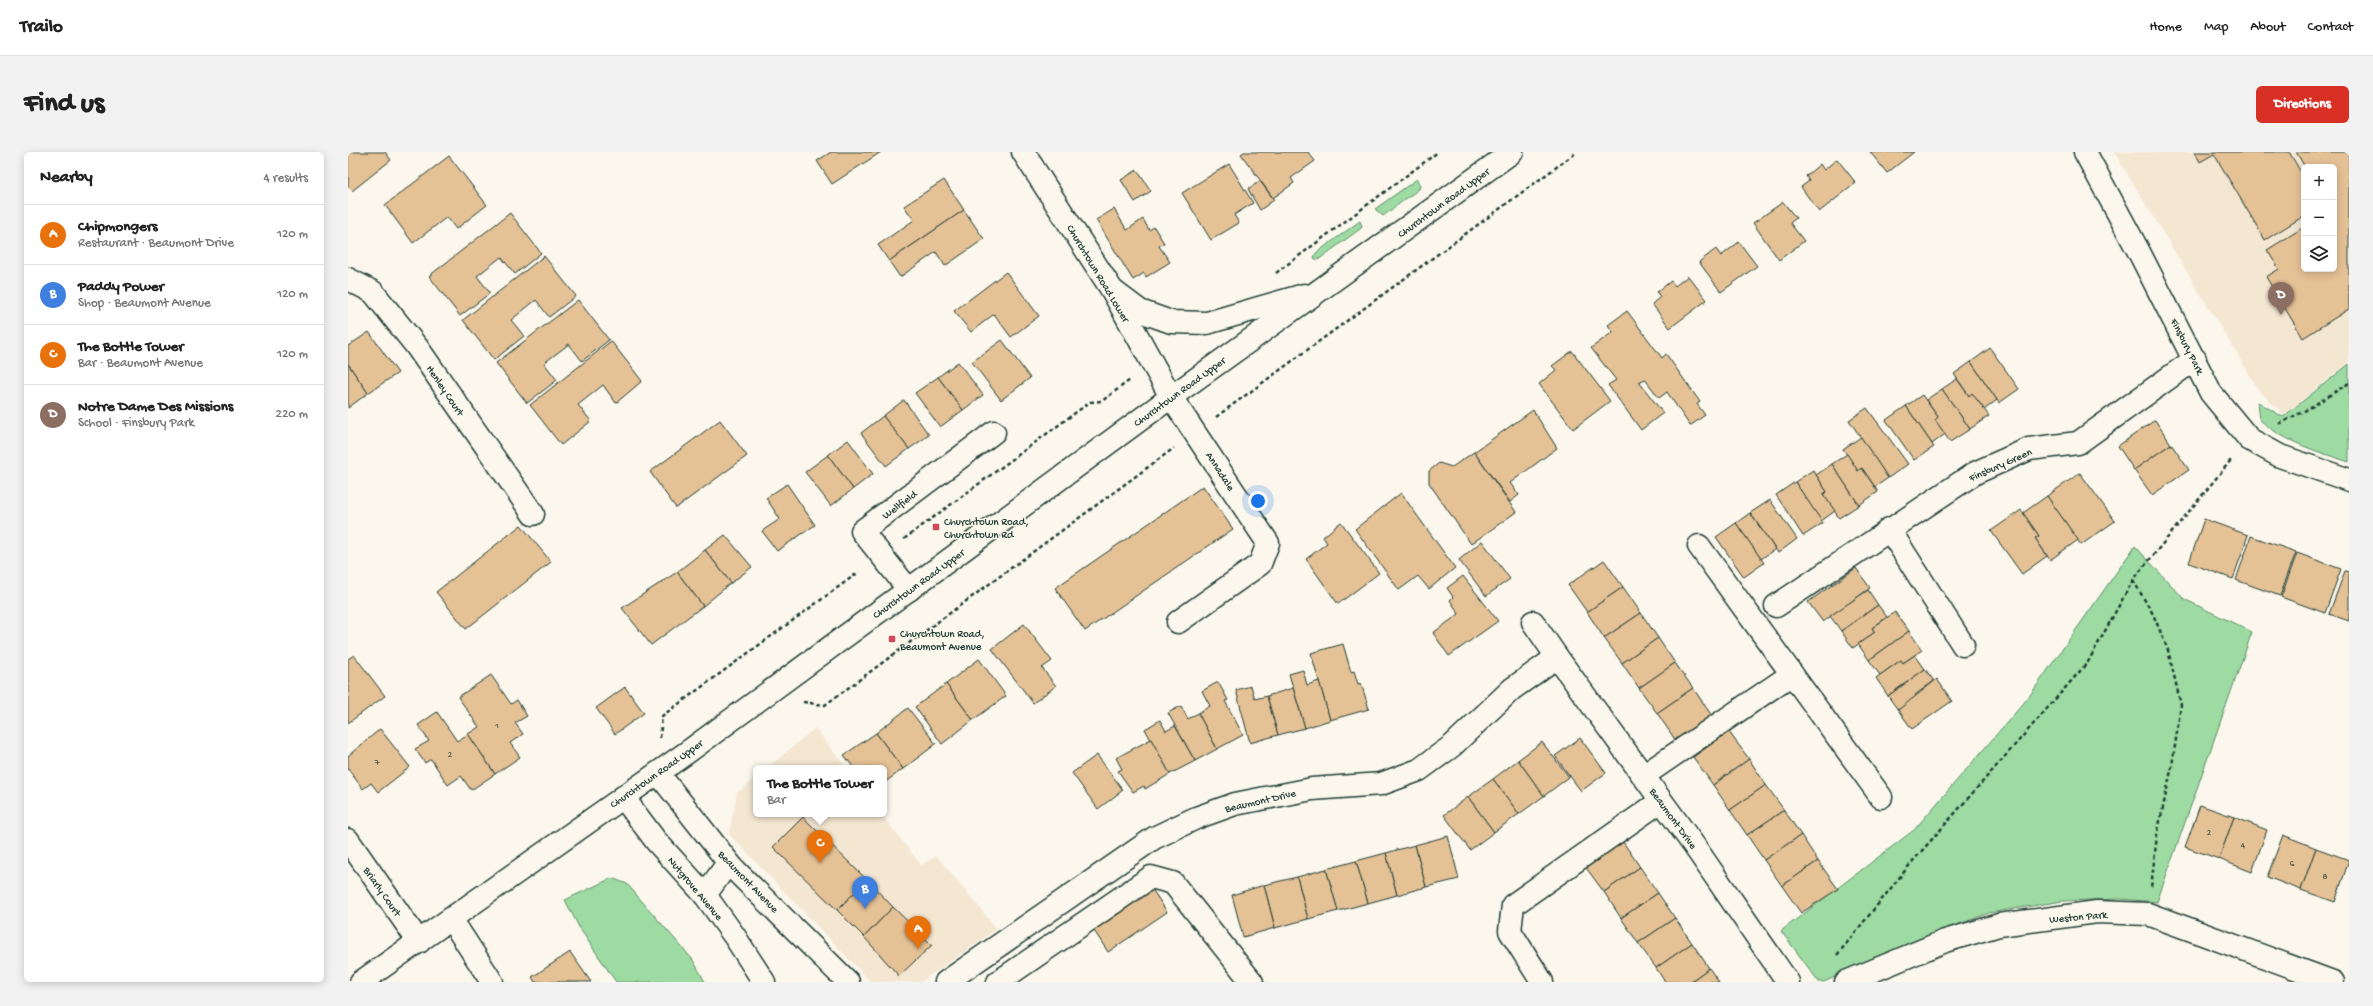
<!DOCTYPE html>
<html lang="en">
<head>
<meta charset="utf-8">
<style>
  :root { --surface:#fff; --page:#f2f2f2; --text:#222; --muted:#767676; --line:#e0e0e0; --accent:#d93025 }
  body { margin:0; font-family:"Gochi Hand",sans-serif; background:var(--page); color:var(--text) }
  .controls { position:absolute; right:12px; top:12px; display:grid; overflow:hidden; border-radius:6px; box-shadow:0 2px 10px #0003 }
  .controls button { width:36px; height:36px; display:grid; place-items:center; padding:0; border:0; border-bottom:1px solid var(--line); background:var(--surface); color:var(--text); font:20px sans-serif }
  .you { position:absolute; left:910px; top:349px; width:14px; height:14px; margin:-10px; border:3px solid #fff; border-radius:50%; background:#1a73e8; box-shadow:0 0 0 6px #1a73e833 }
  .badge { display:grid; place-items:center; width:26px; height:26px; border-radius:50%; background:var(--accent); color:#fff; font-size:13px; font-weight:700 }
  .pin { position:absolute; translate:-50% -33px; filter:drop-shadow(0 1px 2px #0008) }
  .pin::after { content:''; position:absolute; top:21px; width:14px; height:12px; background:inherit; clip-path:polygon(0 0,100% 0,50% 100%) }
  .popup { position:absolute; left:405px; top:613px; width:134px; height:52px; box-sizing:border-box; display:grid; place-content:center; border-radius:6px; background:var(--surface); filter:drop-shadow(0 1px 3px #0005); font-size:13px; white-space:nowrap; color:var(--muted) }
  .popup b { font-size:15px; color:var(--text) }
  .popup::after { content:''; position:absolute; left:50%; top:100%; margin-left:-8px; border:8px solid transparent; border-top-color:var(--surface) }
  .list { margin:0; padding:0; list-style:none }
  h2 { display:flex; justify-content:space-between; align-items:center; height:52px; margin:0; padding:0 16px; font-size:17px }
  h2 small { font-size:13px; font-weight:400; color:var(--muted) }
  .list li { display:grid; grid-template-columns:26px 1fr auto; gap:12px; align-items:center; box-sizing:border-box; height:60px; padding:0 16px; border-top:1px solid var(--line) }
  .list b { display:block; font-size:15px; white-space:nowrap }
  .list p { margin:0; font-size:13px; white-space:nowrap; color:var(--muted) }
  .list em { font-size:13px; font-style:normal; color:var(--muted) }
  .icon { flex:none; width:22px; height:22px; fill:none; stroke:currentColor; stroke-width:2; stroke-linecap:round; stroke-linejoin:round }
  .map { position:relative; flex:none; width:2001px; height:830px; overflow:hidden; border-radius:6px }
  header { display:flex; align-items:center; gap:24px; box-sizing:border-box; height:56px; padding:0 20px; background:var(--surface); border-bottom:1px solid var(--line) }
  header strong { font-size:19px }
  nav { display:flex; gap:22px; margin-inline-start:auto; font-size:14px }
  .intro { display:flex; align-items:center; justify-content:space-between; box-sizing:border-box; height:96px; padding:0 24px }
  h1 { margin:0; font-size:28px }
  .button { padding:10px 18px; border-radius:6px; background:var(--accent); color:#fff; font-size:14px; font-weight:700 }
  main { display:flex; gap:24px; padding:0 24px }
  aside { flex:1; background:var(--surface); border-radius:6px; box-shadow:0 2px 10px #0003 }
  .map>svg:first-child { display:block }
  .built { fill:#f4e7d2; fill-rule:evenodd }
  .green { fill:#9ddba2; stroke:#5e8c6b }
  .building { fill:#e5c196; stroke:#1f3d34 }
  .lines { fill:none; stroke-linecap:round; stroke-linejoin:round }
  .minor-casing { stroke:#1f3d34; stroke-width:25 }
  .major-casing { stroke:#1f3d34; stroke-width:25 }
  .path { stroke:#1f3d34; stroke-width:2.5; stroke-dasharray:4 3; stroke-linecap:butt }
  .minor { stroke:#fbf7ec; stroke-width:22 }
  .major { stroke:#fbf7ec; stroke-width:22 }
  .poi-dot { fill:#d1495b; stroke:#fbf7ec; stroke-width:1.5 }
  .labels { text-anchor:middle; stroke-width:3; stroke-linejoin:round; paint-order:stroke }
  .number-label { font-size:9px; fill:#505e4c }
  .street-label { font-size:11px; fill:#1f3d34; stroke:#fbf7ec }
  .poi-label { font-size:11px; fill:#1f3d34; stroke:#fbf7ec; text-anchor:start }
</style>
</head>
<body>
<header>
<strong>Trailo</strong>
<nav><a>Home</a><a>Map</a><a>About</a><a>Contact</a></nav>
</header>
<div class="intro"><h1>Find us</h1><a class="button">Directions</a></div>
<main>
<aside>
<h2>Nearby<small>4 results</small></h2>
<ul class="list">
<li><span class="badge" style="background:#e8710a">A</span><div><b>Chipmongers</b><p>Restaurant · Beaumont Drive</p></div><em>120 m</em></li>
<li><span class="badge" style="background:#3f7fe0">B</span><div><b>Paddy Power</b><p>Shop · Beaumont Avenue</p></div><em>120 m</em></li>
<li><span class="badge" style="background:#e8710a">C</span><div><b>The Bottle Tower</b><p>Bar · Beaumont Avenue</p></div><em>120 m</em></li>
<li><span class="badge" style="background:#8d6e63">D</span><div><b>Notre Dame Des Missions</b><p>School · Finsbury Park</p></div><em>220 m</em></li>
</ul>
</aside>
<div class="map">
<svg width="2001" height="830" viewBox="0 0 2001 830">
  <rect width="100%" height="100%" fill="#fbf7ec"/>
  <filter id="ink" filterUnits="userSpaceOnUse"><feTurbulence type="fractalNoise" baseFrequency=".025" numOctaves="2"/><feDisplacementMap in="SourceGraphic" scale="8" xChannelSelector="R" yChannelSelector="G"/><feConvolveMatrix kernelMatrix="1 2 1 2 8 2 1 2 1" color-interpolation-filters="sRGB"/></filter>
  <g filter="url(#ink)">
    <g class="built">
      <path d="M1766 0H2001V210L1936 263 1912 240ZM1956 15H1986V117H1956Z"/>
      <path d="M467 576 498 616H419Z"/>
      <path d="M408 625V662H533L573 713 589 704 649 777 573 830H523L381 682 389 641Z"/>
    </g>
    <g class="green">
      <path d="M1069 27 1072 34 1071 37 1035 64 1027 57Z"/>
      <path d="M1012 69 1014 75 1012 77 970 108 966 106 968 101Z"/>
      <path d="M2001 212V310C1971 300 1936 290 1912 268L1910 250 1935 265Z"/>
      <path d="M1787 394 1836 447 1904 480 1809 750 1772 747 1715 749 1641 761 1566 789 1476 830H1471L1433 779 1566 678 1680 546Z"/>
      <path d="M264 726 279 732 345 808 357 830H268L232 777 217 748Z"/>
    </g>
    <g class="building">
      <path d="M0 0H37L43 8 4 39 0 35Z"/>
      <path d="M483 0H533L484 32 469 9Z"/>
      <path d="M896 0H960L967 9 943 26 946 31 925 46 893 2Z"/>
      <path d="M1522 0H1566L1539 21Z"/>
      <path d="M1847 0H1941L1956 25V64L1917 88 1866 2 1852 10Z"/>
      <path d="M1948 0H2001V157L1955 186 1918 125 1931 117 1919 98 1956 75V117H1986V15H1957Z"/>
      <path d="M101 4 139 53 108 77 99 65 65 91 37 53Z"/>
      <path d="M1489 7 1508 31 1471 60 1453 35 1461 29 1458 24 1472 12 1476 18Z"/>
      <path d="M881 12 905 51 886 63 891 71 863 88 834 41Z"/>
      <path d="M789 18 803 39 787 50 773 28Z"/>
      <path d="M596 28 616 58 541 109 530 93 566 68 556 54Z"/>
      <path d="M912 29 926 48 912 58 900 37Z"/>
      <path d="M1435 50 1448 66 1442 71 1456 89 1431 108 1405 71Z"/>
      <path d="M766 57 779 78 795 67 801 78 806 75 816 91 811 94 822 110 798 125 796 121 785 128 748 68Z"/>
      <path d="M616 58 636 87 597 114 588 100 552 125 541 109Z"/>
      <path d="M162 61 193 101 167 122 153 105 129 124 142 141 112 164 81 124Z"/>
      <path d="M1391 90 1409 114 1373 140 1351 110 1368 97 1373 104Z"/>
      <path d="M196 104 228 144 201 165 188 148 163 168 176 184 146 208 115 168Z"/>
      <path d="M658 120 691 164 663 185 646 162 623 180 606 159Z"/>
      <path d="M1340 124 1359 148 1322 176 1304 152 1312 145 1309 140 1323 129 1327 134Z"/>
      <path d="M230 148 261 188 234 209 221 192 196 211 209 228 179 251 148 211Z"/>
      <path d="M1279 159 1314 206 1318 202 1352 250 1349 252 1357 263 1342 274 1319 240 1311 246 1297 227 1291 230 1315 261 1293 278 1260 233 1268 228 1243 196 1265 180 1260 173Z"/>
      <path d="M21 180 50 221 20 241 0 212V194Z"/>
      <path d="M654 188 682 226 653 248 624 210Z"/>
      <path d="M263 189 294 229 268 251 255 233 230 253 243 269 213 293 182 253Z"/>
      <path d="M1642 196 1671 237 1651 251 1623 210Z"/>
      <path d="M1224 199 1262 249 1225 277 1191 232 1208 218 1204 214Z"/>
      <path d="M610 210 635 243 615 258 590 225Z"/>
      <path d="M1623 210 1649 248 1636 258 1624 241 1621 244 1606 222Z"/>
      <path d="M0 212 20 241 0 256Z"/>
      <path d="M590 225 615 258 592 275 567 241Z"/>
      <path d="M1609 227 1621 244 1624 241 1641 264 1622 277 1594 237Z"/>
      <path d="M1594 237 1622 277 1602 290 1587 268 1590 265 1578 248Z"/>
      <path d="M1574 243 1590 265 1587 268 1597 282 1584 292 1558 254Z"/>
      <path d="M556 248 581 283 561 297 535 264Z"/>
      <path d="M1558 254 1586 295 1566 308 1538 268Z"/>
      <path d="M1519 256 1560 312 1540 326 1501 268Z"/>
      <path d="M1185 258 1209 296 1162 331 1171 343 1162 350 1126 300Z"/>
      <path d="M535 264 561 297 538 314 513 281Z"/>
      <path d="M372 268 399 304 328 356 302 320Z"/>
      <path d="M1807 268 1823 292 1786 318 1770 294Z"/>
      <path d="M1513 285 1540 326 1527 335 1514 316 1510 319 1495 297Z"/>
      <path d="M500 288 525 322 505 337 480 303Z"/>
      <path d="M1823 292 1841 318 1804 343 1786 318Z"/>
      <path d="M1126 300 1168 360 1123 392 1081 331V319L1091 311 1104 315Z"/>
      <path d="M1499 302 1510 319 1514 316 1530 340 1511 353 1484 312Z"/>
      <path d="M480 303 505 337 483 354 457 320Z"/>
      <path d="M1484 312 1511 353 1491 366 1475 342 1479 340 1468 323Z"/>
      <path d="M1465 318 1479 340 1475 342 1487 359 1473 369 1447 330Z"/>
      <path d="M1732 321 1767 369 1733 393 1699 344Z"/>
      <path d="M1447 330 1475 371 1455 384 1428 343Z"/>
      <path d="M439 332 467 373 429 399 414 379 432 367 418 346Z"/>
      <path d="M855 334 885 377 737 479 707 436Z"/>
      <path d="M1053 341 1107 416 1081 437 1070 424 1051 438 1007 377Z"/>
      <path d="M1699 344 1730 388 1702 408 1687 386 1691 384 1675 361Z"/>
      <path d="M1422 348 1449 387 1430 401 1402 361Z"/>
      <path d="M1673 358 1691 384 1687 386 1699 404 1674 422 1643 379Z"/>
      <path d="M1402 361 1427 397 1413 407 1388 371Z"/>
      <path d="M1856 367 1900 383 1885 427 1841 411Z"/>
      <path d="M993 370 1031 421 990 452 958 407 979 391 975 385Z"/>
      <path d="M1388 371 1416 411 1396 425 1368 385Z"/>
      <path d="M173 373 203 410 118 477 88 440Z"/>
      <path d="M377 383 404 415 383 431 357 398Z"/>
      <path d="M1903 384 1948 400 1932 444 1888 428Z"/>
      <path d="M1134 389 1162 427 1138 444 1111 408Z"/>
      <path d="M357 398 383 431 355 454 329 420Z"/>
      <path d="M1949 401 1993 417 1977 461 1933 445Z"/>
      <path d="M1256 408 1275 435 1239 460 1220 433Z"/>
      <path d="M1508 416 1522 436 1475 470 1460 450Z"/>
      <path d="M1997 419 2001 420V469L1981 462Z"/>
      <path d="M329 420 355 454 303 493 274 456Z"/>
      <path d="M1115 424 1150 469 1101 504 1085 481 1111 462 1102 448 1105 445 1099 436Z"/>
      <path d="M1275 435 1293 461 1256 486 1239 460Z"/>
      <path d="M1520 438 1530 453 1493 479 1482 464Z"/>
      <path d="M1530 453 1539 465 1524 476 1527 480 1505 496 1493 479Z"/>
      <path d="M1547 460 1561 479 1521 508 1510 492 1527 480 1524 476Z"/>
      <path d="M1293 461 1310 486 1274 511 1256 486Z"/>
      <path d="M676 472 704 509 694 516 708 534 685 551 644 497Z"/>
      <path d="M1561 479 1574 498 1555 511 1553 508 1532 523 1521 508Z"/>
      <path d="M1310 486 1327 511 1291 536 1274 511Z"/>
      <path d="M995 492 1003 520 1006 519 1010 532 1013 531 1021 557 982 568 963 501Z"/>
      <path d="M6 503 37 544 0 571V507Z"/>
      <path d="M1567 503 1577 517 1540 544 1528 526 1553 508 1555 511Z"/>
      <path d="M631 507 658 544 625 568 598 532Z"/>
      <path d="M1327 511 1345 536 1309 561 1291 536Z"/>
      <path d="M1577 517 1586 529 1567 543 1569 545 1550 558 1540 544Z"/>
      <path d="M955 518 959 533 971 529 982 568 957 576 941 522Z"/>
      <path d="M143 523 163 552 169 548 179 564 167 571 175 582 162 591 172 605 147 622 120 582 131 575 110 545Z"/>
      <path d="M1589 527 1604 549 1564 577 1550 558Z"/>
      <path d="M870 530 880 548 877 549 895 583 869 597 850 561 862 554 854 539Z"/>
      <path d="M598 532 625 568 594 592 567 555Z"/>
      <path d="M903 534 907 547 919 544 930 583 902 591 888 538Z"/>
      <path d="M277 535 296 561 267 582 248 556Z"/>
      <path d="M945 536 957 576 930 583 919 544Z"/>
      <path d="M1345 536 1364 564 1328 589 1309 561Z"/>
      <path d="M833 554 840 567 850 561 869 597 847 609 820 561Z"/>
      <path d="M560 556 588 592 555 617 528 581Z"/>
      <path d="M89 560 109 589 120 582 147 622 123 638 113 624 100 633 83 607 77 611 67 597 81 589 70 573Z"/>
      <path d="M812 568 818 579 827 574 847 609 822 622 797 577Z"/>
      <path d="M32 577 62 615 30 640 23 631 15 637 0 617V604Z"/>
      <path d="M1381 580 1401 607 1365 633 1345 605Z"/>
      <path d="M528 581 555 617 536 631V616H506L496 603Z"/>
      <path d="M1232 586 1258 621 1233 639 1207 604Z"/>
      <path d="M803 587 822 622 797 637 796 634 785 640 770 619 774 617 768 606Z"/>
      <path d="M1194 590 1221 625 1196 644 1170 608Z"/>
      <path d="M749 603 775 638 750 657 724 621Z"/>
      <path d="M1401 607 1418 633 1382 658 1365 633Z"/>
      <path d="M1170 608 1196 644 1171 662 1145 627Z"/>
      <path d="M1145 627 1171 662 1146 680 1120 645Z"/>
      <path d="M1418 633 1436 658 1399 683 1382 658Z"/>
      <path d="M1120 645 1146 680 1122 698 1096 663Z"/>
      <path d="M1852 653 1886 665 1871 707 1837 695Z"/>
      <path d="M1436 658 1453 683 1416 708 1399 683Z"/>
      <path d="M455 665 519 728 489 758 425 695Z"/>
      <path d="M1886 665 1919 678 1904 720 1871 707Z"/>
      <path d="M1453 683 1470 709 1434 734 1416 708Z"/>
      <path d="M1935 683 1968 696 1953 738 1919 725Z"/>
      <path d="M1100 684 1111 727 1078 735 1067 693Z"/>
      <path d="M1273 687 1292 715 1256 740 1236 713Z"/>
      <path d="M1067 693 1078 735 1049 743 1038 701Z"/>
      <path d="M1968 696 2001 708 1987 750 1953 738Z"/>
      <path d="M1038 701 1049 743 1020 751 1008 709Z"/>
      <path d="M1008 709 1020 751 990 759 978 717Z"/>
      <path d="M1470 709 1490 737 1453 761 1434 734Z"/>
      <path d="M1292 715 1310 741 1273 766 1256 740Z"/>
      <path d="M978 717 990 759 960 767 949 725Z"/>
      <path d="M949 725 960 767 927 776 916 733Z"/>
      <path d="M519 728 545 755 516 785 489 758Z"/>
      <path d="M916 733 927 776 895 785 884 743Z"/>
      <path d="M804 737 819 760 760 800 745 777Z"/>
      <path d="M1310 741 1327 766 1290 791 1273 766Z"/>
      <path d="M545 755 584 793 551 824 516 785Z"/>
      <path d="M1327 766 1344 791 1308 816 1290 791Z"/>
      <path d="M1344 791 1361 816 1342 830H1317L1308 816Z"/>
      <path d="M222 800 243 830H187L184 825Z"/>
      <path d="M1361 816 1371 830H1342Z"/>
    </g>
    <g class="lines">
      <g class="minor-casing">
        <g id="minor">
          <path d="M675 0 764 138 823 245 920 391 912 412 830 470"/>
          <path d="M1737 0 1791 100 1863 241 1901 287 1932 304 2001 328"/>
          <path d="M0 127 25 140 69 195 185 362"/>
          <path d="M1541 377 1615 493"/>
          <path d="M1351 394 1533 645"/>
          <path d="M561 438 514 379 646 280"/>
          <path d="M1428 454 1627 321 1681 297 1730 291 1847 207"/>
          <path d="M1185 470 1209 505"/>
          <path d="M1295 624 1444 522"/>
          <path d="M0 688 71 790"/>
          <path d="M103 767 144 830"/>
          <path d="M598 830 806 686 848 666 887 652 964 637 1033 632 1071 618 1104 594 1164 537 1209 505 1347 695 1440 830"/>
          <path d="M650 830 803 725 825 731 904 830"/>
          <path d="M1194 830 1162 779 1165 753 1313 649"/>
          <path d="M1498 830 1597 789 1651 773 1749 760 1800 762 1985 830"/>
        </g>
      </g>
      <g class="major-casing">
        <g id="major">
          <path d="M764 138 792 159 823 170 859 171 956 143"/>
          <path d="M310 621 385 716 500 830"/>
          <path d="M275 645 308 689 357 743 387 785 416 830"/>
          <path d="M357 743 375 718 385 716"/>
          <path d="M13 830 341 599 823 245 1164 0"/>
        </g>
      </g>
      <g class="path">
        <path d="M928 121 1090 0"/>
        <path d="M868 265 1229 0"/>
        <path d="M1931 272 1960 257 2001 231"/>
        <path d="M556 387 742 250 754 249 782 228"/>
        <path d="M1785 428 1805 462 1820 498 1833 553 1824 614 1809 683 1803 736"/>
        <path d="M455 550 477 553 826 296"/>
        <path d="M312 586 314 564 511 420"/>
        <path d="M1489 803 1564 710 1740 510 1785 428 1883 308"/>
      </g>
      <use href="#minor" class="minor"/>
      <use href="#major" class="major"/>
    </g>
  </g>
  <g class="poi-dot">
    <rect x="584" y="371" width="8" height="8" rx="2"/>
    <rect x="540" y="483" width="8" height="8" rx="2"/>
  </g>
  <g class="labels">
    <g class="number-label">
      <text x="149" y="576">1</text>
      <text x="102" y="605">2</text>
      <text x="29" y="613">7</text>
      <text x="1861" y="683">2</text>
      <text x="1895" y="696">4</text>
      <text x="1944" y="714">6</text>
      <text x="1977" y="727">8</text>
    </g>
    <g class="street-label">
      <text transform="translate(1095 50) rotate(-36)" y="4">Churchtown Road Upper</text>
      <text transform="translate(751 121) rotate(59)" y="4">Churchtown Road Lower</text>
      <text transform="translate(1840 194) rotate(63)" y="4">Finsbury Park</text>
      <text transform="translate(98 238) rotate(56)" y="4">Henley Court</text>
      <text transform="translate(831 239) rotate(-36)" y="4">Churchtown Road Upper</text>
      <text transform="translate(1652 312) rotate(-24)" y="4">Finsbury Green</text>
      <text transform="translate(873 319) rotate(57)" y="4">Annadale</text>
      <text transform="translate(551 352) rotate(-37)" y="4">Wellfield</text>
      <text transform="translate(570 431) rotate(-36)" y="4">Churchtown Road Upper</text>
      <text transform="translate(308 621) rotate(-35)" y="4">Churchtown Road Upper</text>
      <text transform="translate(912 648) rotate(-13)" y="4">Beaumont Drive</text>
      <text transform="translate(1326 666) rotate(54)" y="4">Beaumont Drive</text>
      <text transform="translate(401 729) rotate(46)" y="4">Beaumont Avenue</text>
      <text transform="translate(348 736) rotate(50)" y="4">Nutgrove Avenue</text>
      <text transform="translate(35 739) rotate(55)" y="4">Briarly Court</text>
      <text transform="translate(1730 764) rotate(-5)" y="4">Weston Park</text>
    </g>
    <g class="poi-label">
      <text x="596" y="373">Churchtown Road,<tspan x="596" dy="13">Churchtown Rd</tspan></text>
      <text x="552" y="485">Churchtown Road,<tspan x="552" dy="13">Beaumont Avenue</tspan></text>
    </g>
  </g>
</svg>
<div class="controls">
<button>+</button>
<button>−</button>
<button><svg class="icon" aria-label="layers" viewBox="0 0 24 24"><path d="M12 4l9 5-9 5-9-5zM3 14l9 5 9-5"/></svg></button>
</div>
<div class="you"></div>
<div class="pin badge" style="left:570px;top:797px;background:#e8710a">A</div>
<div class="pin badge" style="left:517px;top:757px;background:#3f7fe0">B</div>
<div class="pin badge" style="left:472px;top:711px;background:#e8710a">C</div>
<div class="popup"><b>The Bottle Tower</b>Bar</div>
<div class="pin badge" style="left:1933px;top:163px;background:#8d6e63">D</div>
</div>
</main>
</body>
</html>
